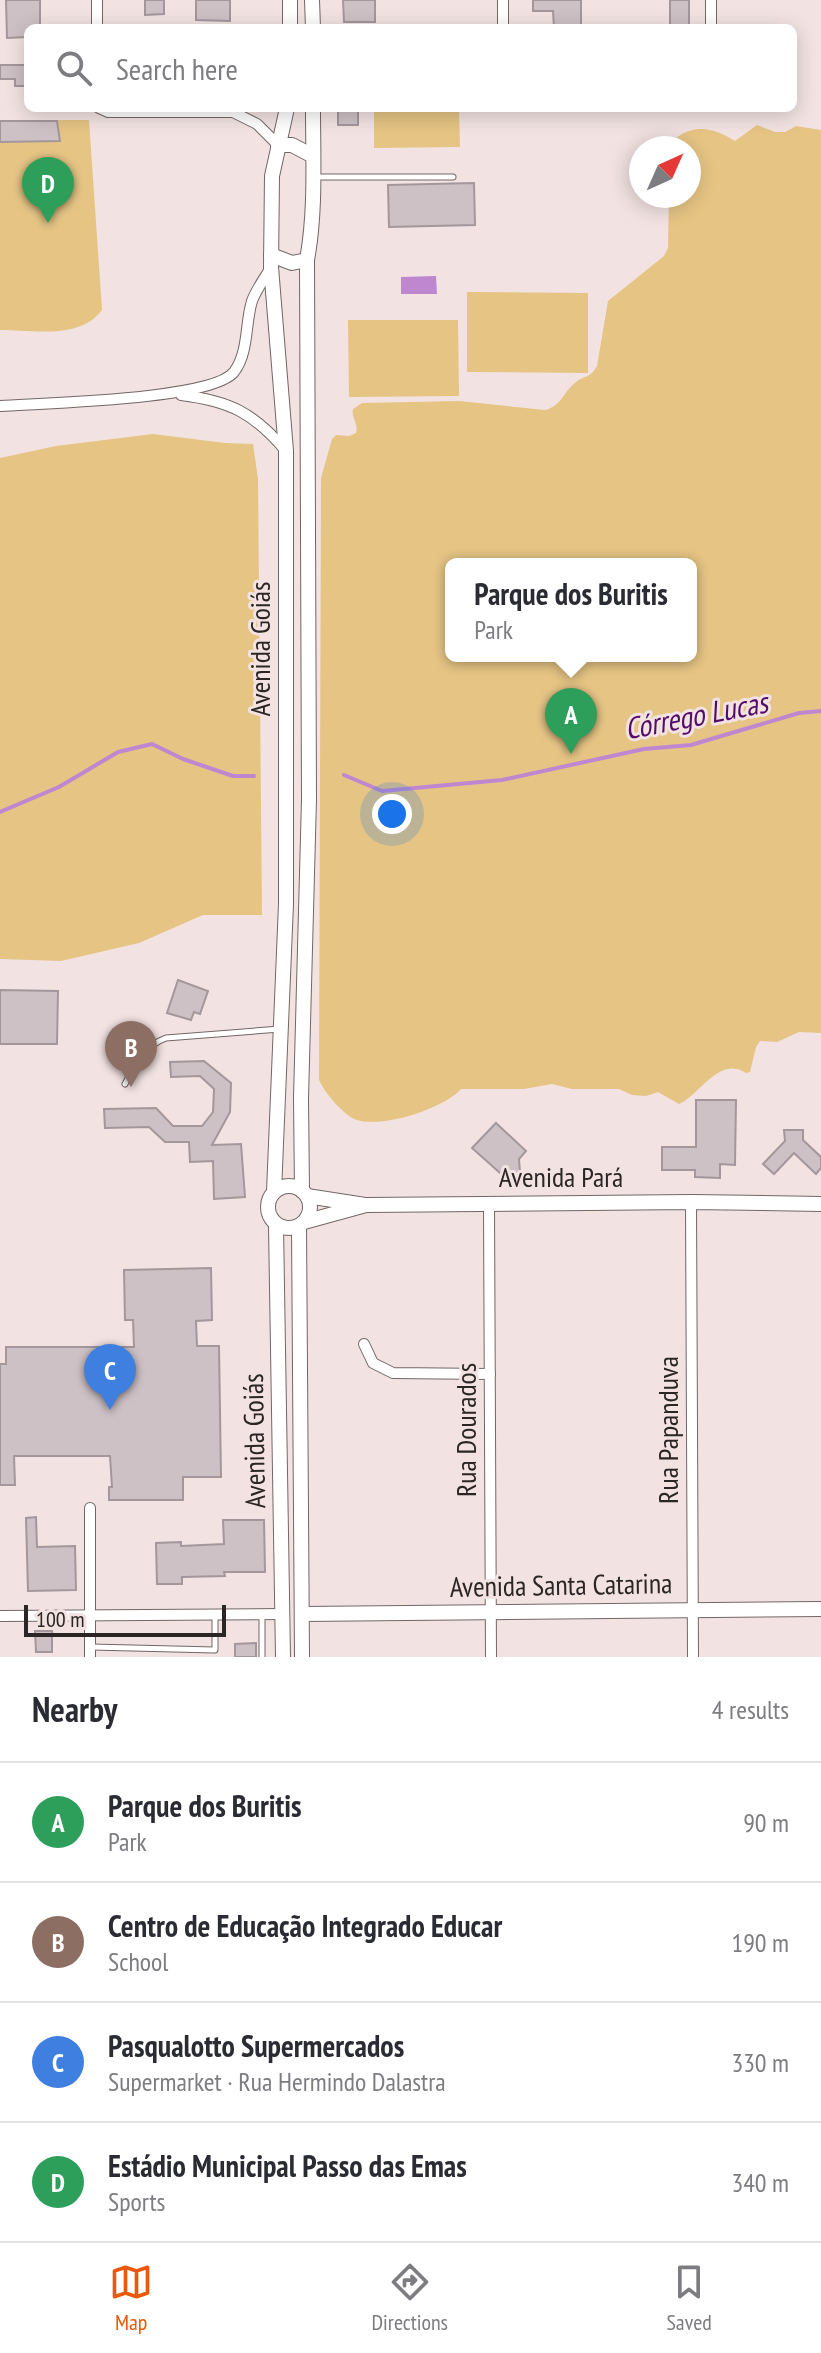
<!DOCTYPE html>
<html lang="en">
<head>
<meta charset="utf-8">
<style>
  :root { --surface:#fff; --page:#f2f2f3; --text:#2b2b33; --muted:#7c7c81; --line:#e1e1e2; --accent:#ea580c }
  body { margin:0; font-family:"PT Sans Narrow",sans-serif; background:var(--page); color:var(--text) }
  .compass { position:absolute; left:629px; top:136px; width:72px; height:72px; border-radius:50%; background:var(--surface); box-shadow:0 4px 20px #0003; rotate:45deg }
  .scale { position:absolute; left:24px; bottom:20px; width:202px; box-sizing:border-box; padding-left:8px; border:4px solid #2b2625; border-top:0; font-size:22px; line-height:28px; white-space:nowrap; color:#2b2625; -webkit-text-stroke:6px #f2e3e2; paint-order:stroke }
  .you { position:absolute; left:392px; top:814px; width:28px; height:28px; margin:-20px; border:6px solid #fff; border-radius:50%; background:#1a73e8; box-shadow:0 0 0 12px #1a73e833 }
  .badge { display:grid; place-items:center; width:52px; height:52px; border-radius:50%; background:var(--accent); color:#fff; font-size:26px; font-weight:700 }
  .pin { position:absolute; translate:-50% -66px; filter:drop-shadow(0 2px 4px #0008) }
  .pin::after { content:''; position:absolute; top:42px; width:28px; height:24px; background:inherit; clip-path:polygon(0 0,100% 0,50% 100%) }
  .popup { position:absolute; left:445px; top:558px; width:252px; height:104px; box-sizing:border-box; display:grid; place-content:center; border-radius:12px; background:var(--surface); filter:drop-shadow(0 2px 6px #0005); font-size:26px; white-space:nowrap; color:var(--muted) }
  .popup b { font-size:30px; color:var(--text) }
  .popup::after { content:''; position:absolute; left:50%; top:100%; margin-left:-16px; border:16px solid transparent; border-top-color:var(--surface) }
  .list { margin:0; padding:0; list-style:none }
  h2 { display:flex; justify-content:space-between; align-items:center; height:104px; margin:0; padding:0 32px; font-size:34px }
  h2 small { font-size:26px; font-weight:400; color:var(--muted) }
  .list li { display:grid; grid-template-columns:52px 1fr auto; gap:24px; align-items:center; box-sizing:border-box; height:120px; padding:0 32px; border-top:2px solid var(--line) }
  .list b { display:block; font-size:30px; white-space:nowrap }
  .list p { margin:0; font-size:26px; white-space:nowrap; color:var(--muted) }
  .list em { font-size:26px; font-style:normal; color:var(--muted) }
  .icon { flex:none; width:44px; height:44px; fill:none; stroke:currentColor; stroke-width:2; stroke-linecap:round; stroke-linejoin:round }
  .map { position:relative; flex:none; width:821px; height:1657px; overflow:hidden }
  .search { position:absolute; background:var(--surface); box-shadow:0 4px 20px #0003; left:24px; right:24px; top:24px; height:88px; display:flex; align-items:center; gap:20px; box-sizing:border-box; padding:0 28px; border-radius:12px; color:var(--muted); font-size:30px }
  .sheet { height:584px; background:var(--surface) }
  nav { display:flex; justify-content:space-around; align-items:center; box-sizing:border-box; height:112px; border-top:2px solid var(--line); background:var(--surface); font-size:22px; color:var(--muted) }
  nav a { display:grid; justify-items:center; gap:4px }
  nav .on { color:var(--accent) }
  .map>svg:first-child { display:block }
  .green { fill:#e5c484; fill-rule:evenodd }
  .water { fill:#be87d0 }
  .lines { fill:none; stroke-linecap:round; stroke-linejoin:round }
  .stream { stroke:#be87d0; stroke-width:4 }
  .building { fill:#cec1c6; stroke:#a3979c; stroke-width:2 }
  .service-casing { stroke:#736766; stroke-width:7 }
  .minor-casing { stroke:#736766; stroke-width:12 }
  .tertiary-casing { stroke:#736766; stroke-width:16 }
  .secondary-casing { stroke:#736766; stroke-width:16 }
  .service { stroke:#fff; stroke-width:5 }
  .minor { stroke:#fff; stroke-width:10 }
  .tertiary { stroke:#fff; stroke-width:14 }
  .secondary { stroke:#fff; stroke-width:14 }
  .labels { text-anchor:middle; stroke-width:6; stroke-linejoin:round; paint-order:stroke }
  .street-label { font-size:28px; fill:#2b2625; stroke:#f2e3e2 }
  .water-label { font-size:30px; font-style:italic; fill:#540c67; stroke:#f2e3e2 }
</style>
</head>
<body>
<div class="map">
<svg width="821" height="1657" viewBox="0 0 821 1657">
  <rect width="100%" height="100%" fill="#f2e3e2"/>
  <g class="green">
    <path d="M374 108H459L460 147 374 148Z"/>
    <path d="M0 120H89L102 310C80 340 32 330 0 330Z"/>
    <path d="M757 125 775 132H785L796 126 821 130V1033L799 1032 777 1042 760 1041 756 1047 750 1072 746 1073C719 1055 700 1095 679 1104L658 1092 646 1096 632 1095 619 1089H572L552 1084 524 1089H461C443 1109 383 1128 357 1120 344 1116 325 1093 319 1080L321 478 332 439 336 435 349 436 356 433C359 424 351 418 353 409L362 403 459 401 545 410C562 406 563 392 576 382 585 375 591 378 597 366L608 301 664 256 668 248 669 196H689V148H671L676 138C697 123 715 129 735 141ZM451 564H691V656H451Z"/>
    <path d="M467 292 588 293V373L467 372Z"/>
    <path d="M348 320H458L459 396 349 397Z"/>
    <path d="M153 434 225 443 253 444 258 479 262 915H203L139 943 61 961 0 959V458L56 446Z"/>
  </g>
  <path class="water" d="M436 276 437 294H401V277Z"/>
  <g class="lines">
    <g class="stream">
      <path d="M344 775 382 791 502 780 644 749 691 745 799 713 821 711"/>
      <path d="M0 812 59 787 118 752 152 744 183 759 233 776H254"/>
    </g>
  </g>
  <g class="building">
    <path d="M6 0H40V28H28V37L7 38Z"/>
    <path d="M145 0H164V14L145 15Z"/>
    <path d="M196 0H230V21L196 20Z"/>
    <path d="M343 0H375V22H344Z"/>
    <path d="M533 0H581V28H554L553 11H533Z"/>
    <rect x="670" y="0" width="19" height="28"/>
    <path d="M0 65H28V86H15V79H0Z"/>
    <rect x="338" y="108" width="20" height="17"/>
    <path d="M0 121H57L60 141 0 142Z"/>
    <path d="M474 183 475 225 389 227 388 185Z"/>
    <path d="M178 980 208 991 200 1014 194 1012 191 1020 167 1013Z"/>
    <path d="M0 990 58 991 57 1044H0Z"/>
    <path d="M204 1061 231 1083 230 1112 212 1145 241 1144 245 1197 214 1199 213 1161 190 1162 189 1142H165L149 1127 105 1128 104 1109 156 1108 173 1126H202L213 1112 214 1089 200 1076 171 1077 170 1062Z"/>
    <path d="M696 1100H736L735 1165 720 1164V1178L695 1177V1170H662V1147H696Z"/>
    <path d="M496 1123 526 1151 519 1159 520 1172 500 1173 472 1148Z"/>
    <path d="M784 1130H803V1140L821 1157V1168L816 1174 794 1153 774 1174 763 1164 785 1141Z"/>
    <path d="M211 1268 212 1320 196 1321 197 1346H219L221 1477H183V1500H109V1487H112L110 1456H14L15 1485H0V1364H6V1347H134L133 1320H125L124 1270Z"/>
    <path d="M36 1517 37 1547 75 1546 76 1590 28 1591 26 1518Z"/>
    <path d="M223 1520H264L265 1572H224L225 1576 182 1577V1584H157L156 1543 181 1542V1546L224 1544Z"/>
    <path d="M35 1631H52V1652H36Z"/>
    <path d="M256 1643V1657H235V1644Z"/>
  </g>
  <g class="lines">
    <g class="service-casing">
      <g id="service">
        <path d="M314 177H453"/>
        <path d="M125 1084C136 1064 144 1046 166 1038L280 1029"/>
        <path d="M262 1615V1657"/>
        <path d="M91 1647 215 1650V1616"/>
      </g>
    </g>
    <g class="minor-casing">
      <g id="minor">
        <path d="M97 0V28"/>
        <path d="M711 0V28"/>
        <path d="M503 28V0"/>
        <path d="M99 108 108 112H233L257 124 278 145"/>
        <path d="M181 395C230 401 254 413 286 451"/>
        <path d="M0 406C41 403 212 400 234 372 249 352 245 323 252 301 256 290 264 279 270 269"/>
        <path d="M691 1202 693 1657"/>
        <path d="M489 1204 491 1657"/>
        <path d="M364 1344 373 1363 393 1373 490 1374"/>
        <path d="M90 1508V1657"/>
        <path d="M0 1616 284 1614"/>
      </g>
    </g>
    <g class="tertiary-casing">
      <g id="tertiary">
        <path d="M307 1196 365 1205"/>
        <path d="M304 1222 366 1205 691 1202 821 1204"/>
        <path d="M302 1614 821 1609"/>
      </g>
    </g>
    <g class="secondary-casing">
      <g id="secondary">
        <path d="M290 0V28"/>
        <path d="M312 0 313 28"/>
        <path d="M278 145H292L313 156"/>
        <path d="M271 255 292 263 307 260"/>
        <circle cx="289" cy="1207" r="21"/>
        <path d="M302 1191 301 1098 309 799 307 260C316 211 313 158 313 108"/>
        <path d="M274 1192 286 904V451L271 267 272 176 287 108"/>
        <path d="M276 1225 283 1657"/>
        <path d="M299 1226 302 1657"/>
      </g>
    </g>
    <use href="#service" class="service"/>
    <use href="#minor" class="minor"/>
    <use href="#tertiary" class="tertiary"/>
    <use href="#secondary" class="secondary"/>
  </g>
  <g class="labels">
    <g class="street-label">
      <text transform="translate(260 649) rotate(-90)" y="10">Avenida Goiás</text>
      <text x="561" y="1187">Avenida Pará</text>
      <text transform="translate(466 1430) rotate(-90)" y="10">Rua Dourados</text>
      <text transform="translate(668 1430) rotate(-90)" y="10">Rua Papanduva</text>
      <text transform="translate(254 1441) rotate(-91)" y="10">Avenida Goiás</text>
      <text transform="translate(561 1585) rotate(-1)" y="10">Avenida Santa Catarina</text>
    </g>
    <g class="water-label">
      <text transform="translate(696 716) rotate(-11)" y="10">Córrego Lucas</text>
    </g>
  </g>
</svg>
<svg class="compass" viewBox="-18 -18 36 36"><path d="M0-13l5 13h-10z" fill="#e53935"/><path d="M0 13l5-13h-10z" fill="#7c7c81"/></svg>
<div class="scale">100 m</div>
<div class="you"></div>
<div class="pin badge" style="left:571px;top:754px;background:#2e9e5b">A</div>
<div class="popup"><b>Parque dos Buritis</b>Park</div>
<div class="pin badge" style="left:131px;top:1087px;background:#8d6e63">B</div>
<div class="pin badge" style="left:110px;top:1410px;background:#3f7fe0">C</div>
<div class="pin badge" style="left:48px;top:223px;background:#2e9e5b">D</div>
<div class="search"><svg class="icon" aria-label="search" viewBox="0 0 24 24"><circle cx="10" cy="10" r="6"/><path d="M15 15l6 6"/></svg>Search here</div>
</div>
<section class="sheet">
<h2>Nearby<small>4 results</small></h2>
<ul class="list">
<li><span class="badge" style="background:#2e9e5b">A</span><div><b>Parque dos Buritis</b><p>Park</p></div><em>90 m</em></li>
<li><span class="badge" style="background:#8d6e63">B</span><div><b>Centro de Educação Integrado Educar</b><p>School</p></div><em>190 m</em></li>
<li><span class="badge" style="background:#3f7fe0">C</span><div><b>Pasqualotto Supermercados</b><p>Supermarket · Rua Hermindo Dalastra</p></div><em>330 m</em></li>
<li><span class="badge" style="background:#2e9e5b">D</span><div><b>Estádio Municipal Passo das Emas</b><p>Sports</p></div><em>340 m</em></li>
</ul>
</section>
<nav>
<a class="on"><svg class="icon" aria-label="map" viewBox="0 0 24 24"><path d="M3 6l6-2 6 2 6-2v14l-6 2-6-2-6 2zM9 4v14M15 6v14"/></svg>Map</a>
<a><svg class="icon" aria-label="directions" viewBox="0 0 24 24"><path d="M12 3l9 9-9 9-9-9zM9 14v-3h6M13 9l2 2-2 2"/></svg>Directions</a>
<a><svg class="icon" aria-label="saved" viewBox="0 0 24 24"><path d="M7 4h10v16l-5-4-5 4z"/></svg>Saved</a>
</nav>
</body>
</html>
